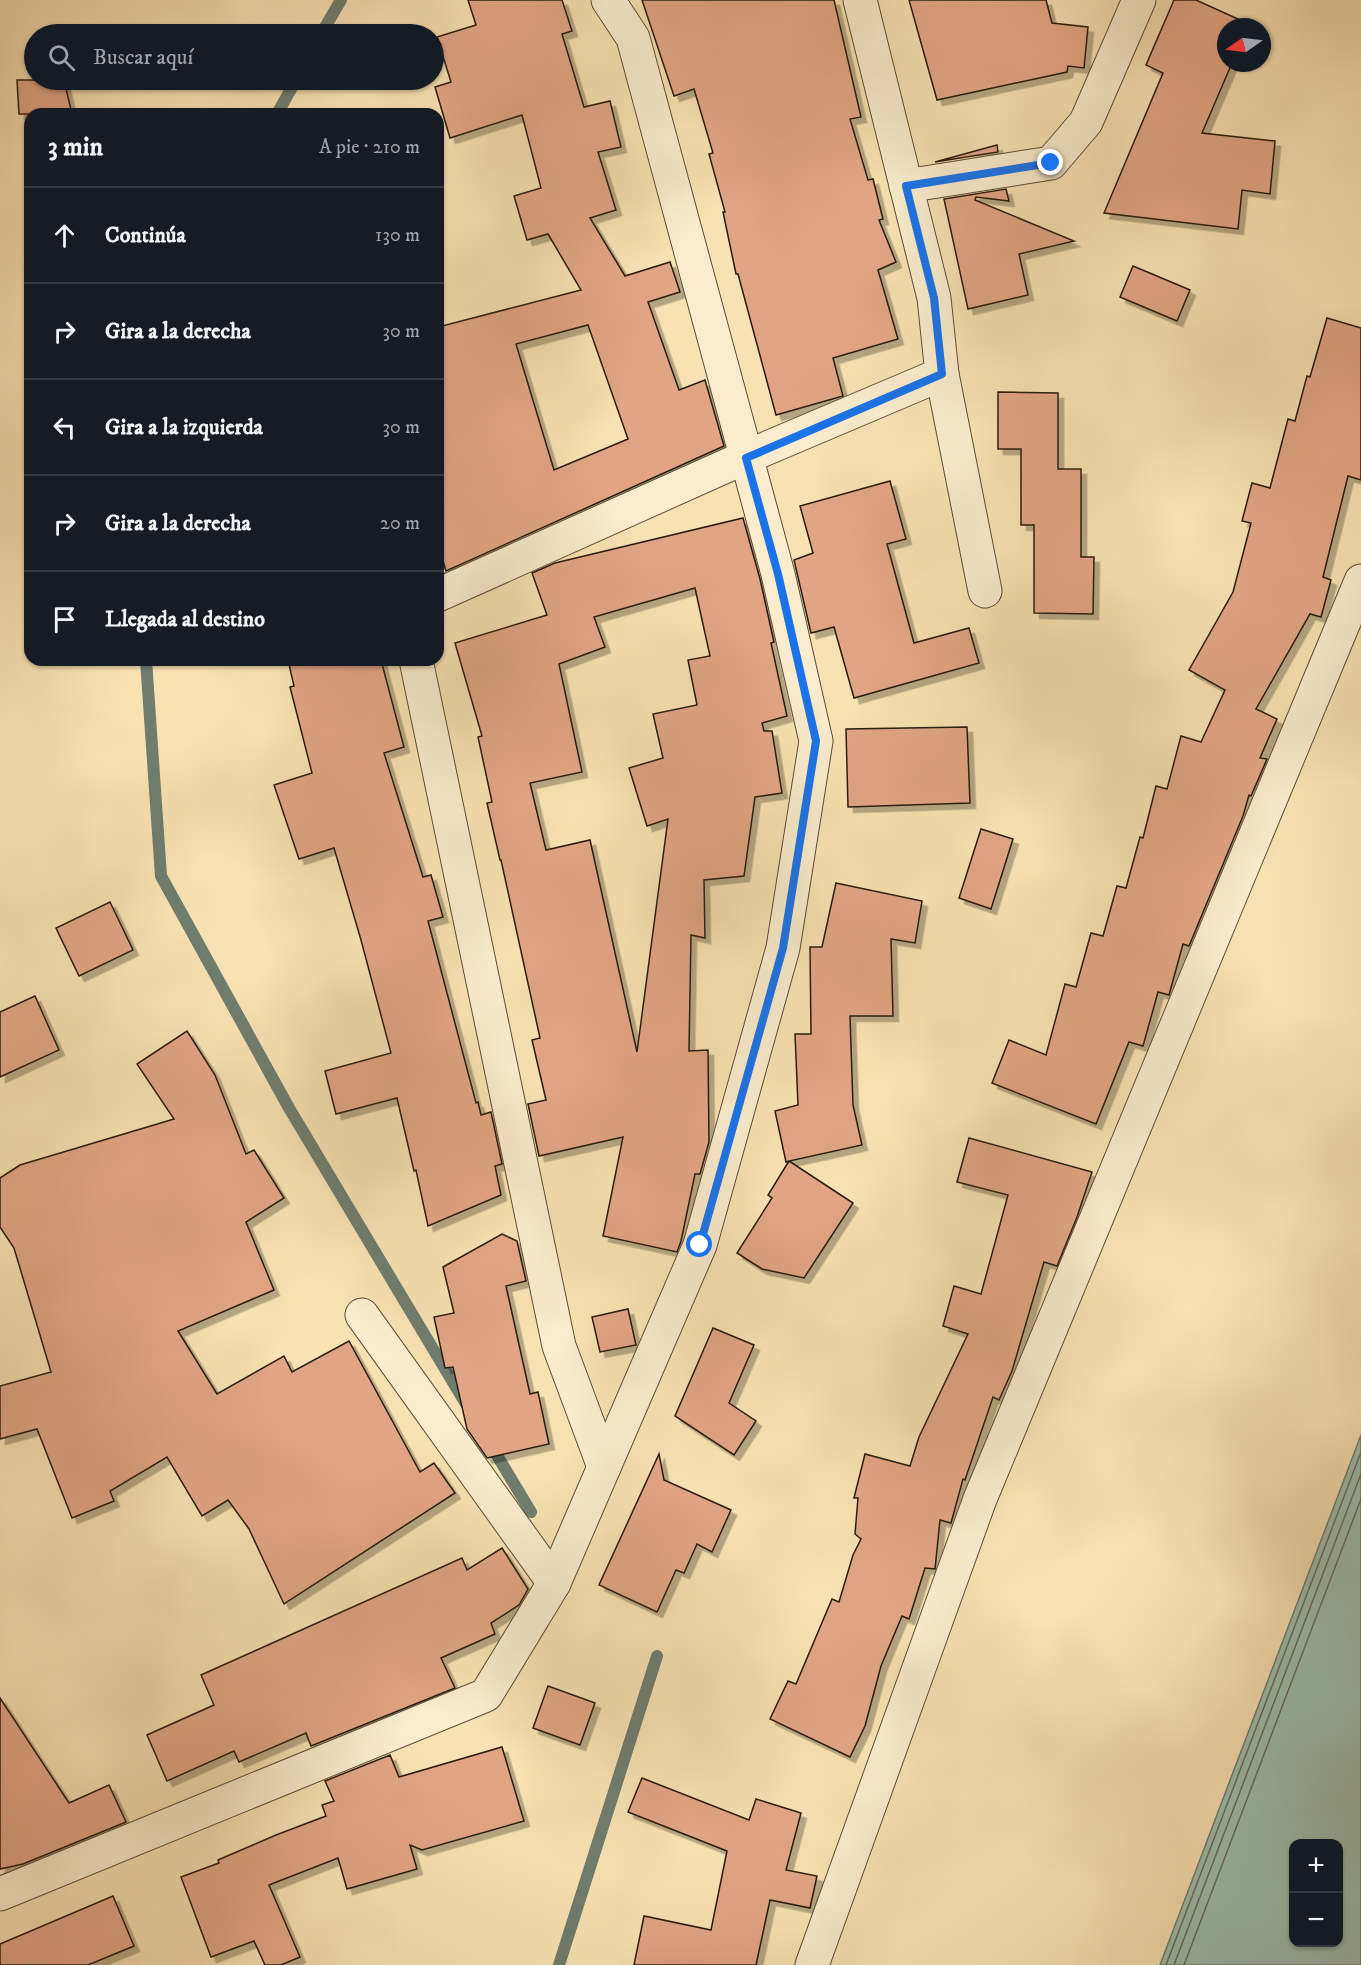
<!DOCTYPE html>
<html lang="es">
<head>
<meta charset="utf-8">
<style>
  :root { --surface:#171b24; --page:#20242c; --text:#f1f3f6; --muted:#9ea1a6; --line:#363941 }
  body { margin:0; font-family:"IM FELL DW Pica",serif; background:var(--page); color:var(--text) }
  .controls { position:absolute; right:18px; bottom:18px; display:grid; overflow:hidden; border-radius:12px; box-shadow:0 2px 4px #0004 }
  .controls button { width:54px; height:54px; display:grid; place-items:center; padding:0; border:0; border-bottom:2px solid var(--line); background:var(--surface); color:var(--text); font:30px sans-serif }
  .compass { position:absolute; left:1217px; top:18px; width:54px; height:54px; border-radius:50%; background:var(--surface); box-shadow:0 2px 4px #0004; rotate:256deg }
  .stop { position:absolute; width:18px; height:18px; margin:-14px; border:4px solid #1a73e8; border-radius:50%; background:#fff }
  .stop.end { background:#1a73e8; border-color:#fff; box-shadow:0 2px 6px #0008 }
  .list { margin:0; padding:0; list-style:none }
  h2 { display:flex; justify-content:space-between; align-items:center; height:78px; margin:0; padding:0 24px; font-size:26px }
  h2 small { font-size:20px; font-weight:400; color:var(--muted) }
  .list li { display:grid; grid-template-columns:39px 1fr auto; gap:18px; align-items:center; box-sizing:border-box; height:96px; padding:0 24px; border-top:2px solid var(--line) }
  .list b { display:block; font-size:22px; white-space:nowrap }
  .list em { font-size:20px; font-style:normal; color:var(--muted) }
  .icon { flex:none; width:33px; height:33px; fill:none; stroke:currentColor; stroke-width:2; stroke-linecap:round; stroke-linejoin:round }
  .map { position:relative; flex:none; width:1361px; height:1965px; overflow:hidden }
  .search { position:absolute; background:var(--surface); box-shadow:0 2px 4px #0004; left:24px; top:24px; width:420px; height:66px; display:flex; align-items:center; gap:15px; box-sizing:border-box; padding:0 21px; border-radius:33px; color:var(--muted); font-size:22px }
  .panel { position:absolute; background:var(--surface); box-shadow:0 2px 4px #0004; left:24px; top:108px; width:420px; height:558px; border-radius:18px }
  .map>svg:first-child { display:block }
  .water { fill:#9dbdaf; stroke:#6f7d6f; stroke-width:1.5; fill-rule:evenodd }
  .lines { fill:none; stroke-linecap:round; stroke-linejoin:round }
  .shore { stroke:#636c60; stroke-width:1.5 }
  .stream { stroke:#6f7d6f; stroke-width:12 }
  .building { fill:#e1a585; stroke:#291c10; stroke-width:1.5; fill-rule:evenodd; filter:url(#shadow) }
  .minor-casing { stroke:#5d4d38; stroke-width:35 }
  .minor { stroke:#faeccd; stroke-width:33 }
  .route { stroke:#1a73e8; stroke-width:8 }
</style>
</head>
<body>
<div class="map">
<svg width="1361" height="1965" viewBox="0 0 1361 1965">
  <defs>
    <filter id="shadow"><feDropShadow dx="5.5" dy="5.5" stdDeviation="0" flood-color="#0004"/></filter>
  </defs>
  <rect width="100%" height="100%" fill="#f8e1b2"/>
  <filter id="stains"><feTurbulence type="fractalNoise" baseFrequency=".00333" numOctaves="4"/><feColorMatrix values="0 0 0 0 .2 0 0 0 0 .09 0 0 0 0 .02 0 0 0 .5 -.17"/></filter>
  <radialGradient id="worn" r=".72"><stop offset=".6" stop-color="#630" stop-opacity="0"/><stop offset="1" stop-color="#630" stop-opacity=".3"/></radialGradient>
  <path class="water" d="M1361 1435V1965H1160ZM1294 1844H1338V1942H1294Z"/>
  <g class="lines">
    <g class="shore">
      <path d="M1166 1965 1361 1452"/>
      <path d="M1174 1965 1361 1474"/>
      <path d="M1184 1965 1361 1499"/>
    </g>
    <g class="stream">
      <path d="M321 34 341 0"/>
      <path d="M277 114 296 80"/>
      <path d="M146 660 161 876 289 1108 466 1404"/>
      <path d="M489 1442 531 1512"/>
      <path d="M559 1965 657 1656"/>
    </g>
  </g>
  <g class="building">
    <path d="M468 0H562L572 31 562 34 584 107 610 101 621 147 598 152 616 210 590 218 625 276 670 262 680 292 648 302 679 390 705 380 724 446 446 571 438 544V327L581 290 548 234 527 240 514 196 541 188 522 115 450 138 435 87 451 82 437 37 476 25ZM588 325 628 439 554 470 516 344Z"/>
    <path d="M642 0H834L861 117 850 119 868 180 873 179 883 219 879 220 896 262 878 270 898 339 833 358 843 396 776 415 738 274H736L723 212H725L709 154 713 153 694 89 674 96Z"/>
    <path d="M909 0H1046L1052 23 1088 27 1084 68 1068 66 1067 72 937 100Z"/>
    <path d="M1174 0H1196L1249 24 1248 27H1226V63H1232L1202 133 1275 141 1270 194 1242 190 1238 229 1104 213 1163 73 1146 65Z"/>
    <path d="M17 80H64L72 114H19Z"/>
    <path d="M997 145 998 152 935 162Z"/>
    <path d="M1006 189 1009 201 976 197 975 200 1074 241 1019 254 1028 295 968 309 944 199Z"/>
    <path d="M1133 266 1190 290 1177 321 1120 297Z"/>
    <path d="M1327 318 1361 328V480L1348 476 1323 577 1331 580 1321 617 1310 614 1256 709 1277 719 1260 758 1267 759 1251 796 1249 795 1243 816 1189 946 1183 944 1169 995 1158 992 1143 1046 1129 1042 1096 1124 992 1083 1009 1040 1046 1055 1065 984 1076 987 1091 933 1103 936 1117 886 1126 888 1140 837 1143 838 1156 786 1167 789 1181 736 1201 742 1225 690 1189 670 1233 592 1251 523 1242 521 1252 483 1270 488 1288 419 1295 421 1307 376 1310 377Z"/>
    <path d="M998 392 1058 393V469H1081V557H1094L1093 614 1034 613V525H1021V449H998Z"/>
    <path d="M890 481 906 539 887 544 914 643 969 628 979 663 854 698 834 627 811 633 794 560 813 553 800 506Z"/>
    <path d="M743 518 760 579 774 642 771 643 787 716 762 723 764 731H772L782 793 755 797 744 876 704 880 705 938 691 935 689 1051 708 1050 709 1142 700 1174H695L681 1241 677 1252 603 1236 623 1137 539 1156 528 1104 546 1100 532 1040 540 1038 501 860H500L487 803 492 802 478 737 482 736 455 643 547 615 532 573 555 563ZM695 588 710 656 688 660 697 705 653 714 663 758 629 768 647 826 668 819 637 1052 590 840 546 850 530 783 582 772 559 664 605 647 594 617Z"/>
    <path d="M288 660H381L404 747 384 753 423 877 431 875 443 917 428 921 476 1103 478 1102 481 1115 491 1112 502 1164 495 1166 501 1195 428 1226 416 1170 414 1171 397 1098 336 1114 325 1071 391 1053 361 940 334 848 299 859 274 785 312 773 290 687 294 686Z"/>
    <path d="M967 727 970 803 848 807 846 729Z"/>
    <path d="M981 829 1013 839 991 909 959 898Z"/>
    <path d="M836 883 922 901 915 943 891 939 893 1016H850L853 1105 862 1145 789 1161 853 1203 804 1278 762 1269 737 1253 772 1198 768 1195 789 1161 786 1162 775 1111 798 1105 795 1034H811L810 947H822Z"/>
    <path d="M110 902 133 950 79 976 56 928Z"/>
    <path d="M35 996 59 1050 0 1077V1012Z"/>
    <path d="M187 1031 215 1075 246 1154 254 1150 284 1198 246 1222 274 1290 178 1331 217 1394 284 1356 292 1372 349 1341 420 1472 434 1463 455 1493 284 1604 249 1529 228 1500 202 1516 167 1457 110 1491 114 1501 72 1518 37 1429 0 1439V1386L51 1372 14 1248 0 1227V1178L20 1165 174 1119 137 1064Z"/>
    <path d="M969 1138 1092 1172 1077 1217 1057 1266 1044 1262 1012 1371 999 1400 993 1397 965 1480 963 1479 951 1523 940 1520 935 1569 925 1568 909 1619 902 1616 881 1666 865 1726 850 1757 770 1719 788 1681 796 1684 832 1599 839 1602 853 1555 861 1539 855 1534 858 1498H854L865 1454 910 1466 919 1437 968 1334 943 1326 954 1286 981 1294 1008 1195 957 1182Z"/>
    <path d="M502 1234 517 1241 526 1281 506 1286 530 1394 538 1392 549 1444 487 1458 467 1429 453 1367 445 1368 434 1317 454 1313 443 1267Z"/>
    <path d="M628 1309 636 1345 600 1352 592 1317Z"/>
    <path d="M713 1328 754 1345 729 1403 756 1421 734 1455 675 1416Z"/>
    <path d="M659 1454 664 1480 731 1510 712 1552 697 1544 684 1573 676 1570 657 1612 599 1585Z"/>
    <path d="M502 1548 528 1589 519 1605 491 1623 495 1634 441 1658 455 1688 311 1746 306 1733 239 1762 234 1751 167 1781 147 1735 214 1705 201 1675 462 1558 467 1570Z"/>
    <path d="M548 1686 595 1703 580 1745 533 1728Z"/>
    <path d="M0 1698 69 1803 109 1785 126 1822 23 1864 0 1869Z"/>
    <path d="M502 1747 524 1821 422 1850 410 1845 417 1869 347 1889 338 1858 269 1885 300 1957 281 1965H265L254 1941 211 1957 181 1877 219 1863 218 1860 276 1835 326 1816 322 1805 334 1801 325 1781 390 1755 399 1777Z"/>
    <path d="M642 1778 749 1820 756 1799 801 1813 786 1870 817 1876 810 1908 770 1900 756 1965H634L644 1916 711 1930 727 1851 628 1812Z"/>
    <path d="M113 1896 134 1946 88 1965H0V1944Z"/>
  </g>
  <g class="lines">
    <g class="minor-casing">
      <g id="minor">
        <path d="M906 186 1051 163 1086 122 1139 0"/>
        <path d="M942 374 985 591"/>
        <path d="M438 595 746 457 942 374 934 298 860 0"/>
        <path d="M416 660 559 1346 604 1467"/>
        <path d="M362 1315 554 1583"/>
        <path d="M0 1894 486 1695 554 1583 700 1245 783 948 816 741 778 574 633 38 608 0"/>
        <path d="M812 1965 980 1499 1361 581"/>
      </g>
    </g>
    <use href="#minor" class="minor"/>
  </g>
  <g class="lines">
    <path class="route" d="M700 1245 783 948 816 741 778 574 746 458 942 374 934 298 906 186 1051 163"/>
  </g>
  <rect width="100%" height="100%" filter="url(#stains)"/>
  <rect width="100%" height="100%" fill="url(#worn)"/>
</svg>
<div class="controls">
<button>+</button>
<button>−</button>
</div>
<svg class="compass" viewBox="-18 -18 36 36"><path d="M0-13l5 13h-10z" fill="#e53935"/><path d="M0 13l5-13h-10z" fill="#9ea1a6"/></svg>
<div class="stop" style="left:700px;top:1245px"></div>
<div class="stop end" style="left:1051px;top:163px"></div>
<div class="search"><svg class="icon" aria-label="search" viewBox="0 0 24 24"><circle cx="10" cy="10" r="6"/><path d="M15 15l6 6"/></svg>Buscar aquí</div>
<section class="panel">
<h2>3 min<small>A pie · 210 m</small></h2>
<ul class="list">
<li><svg class="icon" aria-label="ahead" viewBox="0 0 24 24"><path d="M12 20V5M6 11l6-6 6 6"/></svg><div><b>Continúa</b></div><em>130 m</em></li>
<li><svg class="icon" aria-label="right" viewBox="0 0 24 24"><path d="M7 20v-9h11M14 6l5 5-5 5"/></svg><div><b>Gira a la derecha</b></div><em>30 m</em></li>
<li><svg class="icon" aria-label="left" viewBox="0 0 24 24"><path d="M17 20v-9H6M10 6l-5 5 5 5"/></svg><div><b>Gira a la izquierda</b></div><em>30 m</em></li>
<li><svg class="icon" aria-label="right" viewBox="0 0 24 24"><path d="M7 20v-9h11M14 6l5 5-5 5"/></svg><div><b>Gira a la derecha</b></div><em>20 m</em></li>
<li><svg class="icon" aria-label="arrive" viewBox="0 0 24 24"><path d="M6 21V4h12l-3 4 3 4H6"/></svg><div><b>Llegada al destino</b></div></li>
</ul>
</section>
</div>
</body>
</html>
